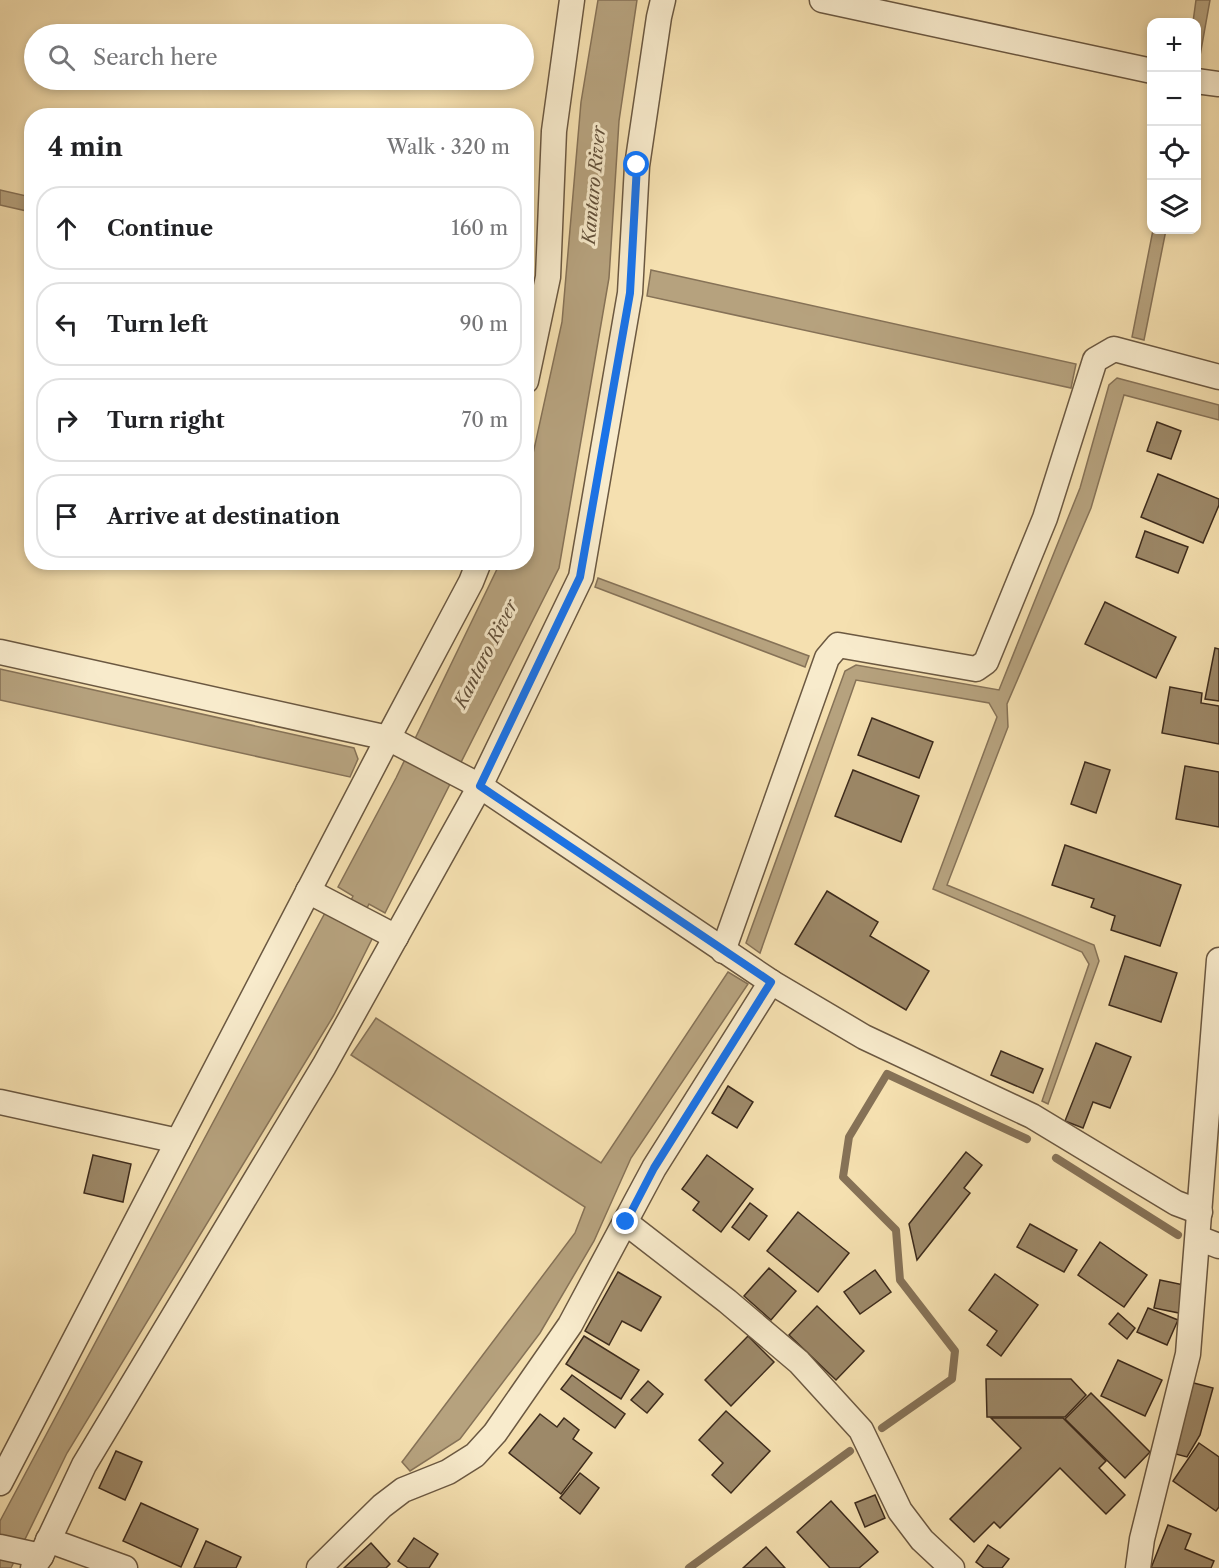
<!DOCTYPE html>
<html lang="en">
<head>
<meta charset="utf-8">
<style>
  :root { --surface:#fff; --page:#f6f6f6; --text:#202124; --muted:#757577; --line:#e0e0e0 }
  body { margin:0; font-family:"Libre Caslon Text",serif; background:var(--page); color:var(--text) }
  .controls { position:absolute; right:18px; top:18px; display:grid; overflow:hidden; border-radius:12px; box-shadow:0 3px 9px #0003 }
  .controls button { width:54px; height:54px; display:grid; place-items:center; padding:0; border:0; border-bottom:2px solid var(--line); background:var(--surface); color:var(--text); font:30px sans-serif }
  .stop { position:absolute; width:18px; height:18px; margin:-14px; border:4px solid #1a73e8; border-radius:50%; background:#fff }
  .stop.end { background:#1a73e8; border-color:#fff; box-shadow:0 2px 6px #0008 }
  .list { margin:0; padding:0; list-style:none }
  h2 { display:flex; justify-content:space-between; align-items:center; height:78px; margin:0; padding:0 24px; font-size:26px }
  h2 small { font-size:20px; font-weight:400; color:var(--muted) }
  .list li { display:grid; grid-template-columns:39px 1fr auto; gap:18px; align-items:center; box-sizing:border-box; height:84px; margin:0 12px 12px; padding:0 12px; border:2px solid var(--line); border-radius:24px }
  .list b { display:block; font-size:22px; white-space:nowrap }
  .list em { font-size:20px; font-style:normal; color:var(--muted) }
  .icon { flex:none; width:33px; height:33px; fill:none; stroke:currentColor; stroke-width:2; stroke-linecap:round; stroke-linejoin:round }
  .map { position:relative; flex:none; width:1219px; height:1568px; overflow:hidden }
  .search { position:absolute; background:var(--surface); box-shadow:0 3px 9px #0003; left:24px; top:24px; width:510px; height:66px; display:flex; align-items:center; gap:15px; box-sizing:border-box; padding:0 21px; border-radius:33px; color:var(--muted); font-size:22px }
  .panel { position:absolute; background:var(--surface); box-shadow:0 3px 9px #0003; left:24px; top:108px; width:510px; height:462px; border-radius:24px }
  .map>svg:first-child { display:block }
  .water { fill:#b6a27e; stroke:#867257; stroke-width:1.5 }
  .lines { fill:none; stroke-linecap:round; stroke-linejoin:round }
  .stream { stroke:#867257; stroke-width:8 }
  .building { fill:#9d8969; stroke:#3d2b1c; stroke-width:1.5 }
  .minor-casing { stroke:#6b5841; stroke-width:27 }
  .minor { stroke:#f8ebcc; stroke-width:24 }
  .route { stroke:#1a73e8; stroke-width:8 }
  .labels { text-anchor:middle; stroke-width:6; stroke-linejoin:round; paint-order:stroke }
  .water-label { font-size:18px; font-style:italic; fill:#614f39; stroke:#f8ebcc }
</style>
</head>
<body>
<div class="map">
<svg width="1219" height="1568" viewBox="0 0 1219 1568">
  <rect width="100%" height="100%" fill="#f5e0b0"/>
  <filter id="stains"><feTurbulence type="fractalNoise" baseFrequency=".00333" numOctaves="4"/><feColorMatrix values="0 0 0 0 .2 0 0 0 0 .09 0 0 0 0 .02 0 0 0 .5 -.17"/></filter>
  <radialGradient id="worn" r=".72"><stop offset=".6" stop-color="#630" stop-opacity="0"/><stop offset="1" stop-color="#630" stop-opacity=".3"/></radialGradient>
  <g class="water">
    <path d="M598 0H637L619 121 609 278 559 568 385 913 369 904 357 928 373 937 334 1015 67 1453 11 1568H0V1521L326 911 342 919 353 896 338 887 396 778 500 563 526 562 527 481 562 322 581 102Z"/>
    <path d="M1196 0H1210L1198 67H1196V22H1193Z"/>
    <path d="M0 190 31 197V212L0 205Z"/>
    <path d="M1153 230H1166L1144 340 1132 337Z"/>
    <path d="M651 270 1076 364 1071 388 647 296Z"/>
    <path d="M1117 378 1219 405V420L1124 395 1091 508 1007 704 1008 727 947 885 1094 945 1099 961 1048 1104 1042 1101 1089 964 1082 952 933 889 997 717 989 703 856 680 760 953 746 943 845 671 856 665 999 690 1080 488 1109 385Z"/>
    <path d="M598 578 809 656 805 667 595 587Z"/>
    <path d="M0 669 354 748 358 759 350 777 0 700Z"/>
    <path d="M728 972 748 984 631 1158 594 1241 540 1333 460 1439 410 1471 402 1462 575 1233 585 1207 351 1055 376 1018 601 1163Z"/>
  </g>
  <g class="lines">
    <g class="stream">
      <path d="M1056 1158 1178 1235"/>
      <path d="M882 1428 952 1379 955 1351 900 1280 896 1230 843 1177 849 1137 887 1074 1027 1139"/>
      <path d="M689 1568 850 1451"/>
    </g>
  </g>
  <g class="building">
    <path d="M1157 422 1181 431 1171 459 1147 451Z"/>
    <path d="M1158 474 1219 499V505L1203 543 1141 517Z"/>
    <path d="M1145 531 1188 547 1178 573 1136 557Z"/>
    <path d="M1105 602 1176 637 1156 678 1085 644Z"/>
    <path d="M1215 648 1219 649V701L1205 699Z"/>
    <path d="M1170 687 1202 693 1201 703 1219 706V744L1162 733Z"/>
    <path d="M872 718 933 742 919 778 858 755Z"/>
    <path d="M1085 762 1110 770 1096 813 1071 804Z"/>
    <path d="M1185 766 1219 772V827L1176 819Z"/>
    <path d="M853 770 919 796 901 842 835 816Z"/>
    <path d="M1065 845 1181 885 1160 946 1111 930 1115 916 1091 907 1094 899 1052 885Z"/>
    <path d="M827 891 878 922 870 936 929 971 906 1010 795 944Z"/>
    <path d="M1125 956 1177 973 1161 1022 1109 1005Z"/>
    <path d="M1096 1043 1131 1057 1110 1108 1093 1102 1083 1128 1065 1121Z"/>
    <path d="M1001 1051 1043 1069 1033 1093 991 1075Z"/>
    <path d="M728 1086 753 1102 737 1128 712 1113Z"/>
    <path d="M966 1152 982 1165 964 1188 970 1193 917 1260 909 1224Z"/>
    <path d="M93 1155 131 1164 123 1202 84 1193Z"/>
    <path d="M707 1155 753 1189 721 1232 693 1210 699 1202 682 1189Z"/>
    <path d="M750 1203 767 1216 749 1240 732 1227Z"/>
    <path d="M798 1212 849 1253 818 1292 767 1251Z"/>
    <path d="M1030 1224 1077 1250 1064 1272 1017 1247Z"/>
    <path d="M1100 1242 1147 1275 1124 1307 1078 1275Z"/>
    <path d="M769 1268 796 1291 771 1320 744 1296Z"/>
    <path d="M875 1270 891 1292 860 1314 844 1292Z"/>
    <path d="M618 1272 661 1297 641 1331 622 1321 609 1345 585 1331Z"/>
    <path d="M995 1274 1038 1305 1001 1356 987 1345 997 1331 969 1310Z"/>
    <path d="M1160 1280 1184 1285 1179 1313 1154 1308Z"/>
    <path d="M817 1306 864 1351 836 1380 789 1335Z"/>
    <path d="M1148 1308 1178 1320 1167 1345 1137 1332Z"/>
    <path d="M1118 1313 1135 1328 1127 1339 1109 1324Z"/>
    <path d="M584 1336 639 1370 621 1399 566 1364Z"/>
    <path d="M748 1336 774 1362 731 1406 705 1380Z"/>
    <path d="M1118 1360 1162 1380 1145 1416 1101 1396Z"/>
    <path d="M572 1375 625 1414 615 1428 561 1389Z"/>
    <path d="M986 1379H1071L1086 1395 1065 1417H987Z"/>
    <path d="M648 1381 663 1394 647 1413 631 1400Z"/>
    <path d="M1190 1382 1213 1388 1200 1435 1187 1457 1172 1453Z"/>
    <path d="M1091 1393 1150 1452 1125 1478 1065 1419Z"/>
    <path d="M726 1411 770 1451 731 1493 712 1475 723 1463 699 1440Z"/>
    <path d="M540 1414 557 1427 564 1418 579 1430 573 1439 592 1453 561 1494 509 1453Z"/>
    <path d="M991 1418H1063L1106 1461 1099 1468 1125 1495 1106 1514 1060 1468 1000 1528 994 1522 974 1542 950 1519 1021 1448Z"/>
    <path d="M1199 1443 1219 1457V1507L1216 1511 1173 1481Z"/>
    <path d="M116 1451 142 1462 125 1500 99 1488Z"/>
    <path d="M580 1473 599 1488 580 1514 560 1498Z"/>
    <path d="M875 1495 885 1518 865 1527 855 1503Z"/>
    <path d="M831 1501 878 1552 859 1568H830L797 1532Z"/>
    <path d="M141 1503 198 1529 181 1567 123 1541Z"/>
    <path d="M1168 1525 1191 1534 1185 1549 1214 1561 1211 1568H1151Z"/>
    <path d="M414 1538 438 1554 429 1568H408L398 1561Z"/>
    <path d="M206 1541 241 1557 236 1568H194Z"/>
    <path d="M371 1543 390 1564 386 1568H344Z"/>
    <path d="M988 1545 1009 1559 1002 1568H984L976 1562Z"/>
    <path d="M766 1547 785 1568H743Z"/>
  </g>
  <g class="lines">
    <g class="minor-casing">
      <g id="minor">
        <path d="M822 0 1152 71"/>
        <path d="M1196 81 1219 84"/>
        <path d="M526 381 548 277 554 131 572 0"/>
        <path d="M0 652 388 738 480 786 771 982 864 1037 1032 1116 1176 1203 1200 1212"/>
        <path d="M308 891 396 937"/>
        <path d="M723 951 827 658 838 645 976 669 986 662 1045 518 1095 360 1114 349 1219 377"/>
        <path d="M0 1102 178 1141"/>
        <path d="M625 1222 727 1301 799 1362 861 1430 900 1511 922 1540 952 1568"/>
        <path d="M1198 1238 1219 1246"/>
        <path d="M0 1483 388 738 471 582 479 562"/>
        <path d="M48 1540 125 1568"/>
        <path d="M0 1547 41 1556"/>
        <path d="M33 1568 41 1556 84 1465 324 1066 480 786 581 577 630 293 637 166 659 17 663 0"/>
        <path d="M319 1568 382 1506 403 1490 448 1472 475 1455 495 1433 570 1325 654 1168 771 982"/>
        <path d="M1138 1568 1142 1539 1188 1354 1219 960"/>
      </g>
    </g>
    <use href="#minor" class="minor"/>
  </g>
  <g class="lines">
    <path class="route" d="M626 1222 654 1168 771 982 480 786 580 577 630 293 637 165"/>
  </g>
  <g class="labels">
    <g class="water-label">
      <text transform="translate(594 185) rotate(-85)" y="6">Kantaro River</text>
      <text transform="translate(486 654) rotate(-63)" y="6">Kantaro River</text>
    </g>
  </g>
  <rect width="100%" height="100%" filter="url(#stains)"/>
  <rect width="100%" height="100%" fill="url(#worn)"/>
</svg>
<div class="controls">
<button>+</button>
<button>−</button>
<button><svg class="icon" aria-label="locate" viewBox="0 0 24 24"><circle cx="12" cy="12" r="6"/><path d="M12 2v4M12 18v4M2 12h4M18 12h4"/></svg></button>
<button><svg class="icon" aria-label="layers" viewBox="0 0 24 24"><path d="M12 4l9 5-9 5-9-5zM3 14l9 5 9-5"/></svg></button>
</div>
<div class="stop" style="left:637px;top:165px"></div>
<div class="stop end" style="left:626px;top:1222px"></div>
<div class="search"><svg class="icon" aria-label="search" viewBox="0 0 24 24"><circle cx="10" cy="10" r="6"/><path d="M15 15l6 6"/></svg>Search here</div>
<section class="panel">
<h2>4 min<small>Walk · 320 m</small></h2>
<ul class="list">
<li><svg class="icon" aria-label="ahead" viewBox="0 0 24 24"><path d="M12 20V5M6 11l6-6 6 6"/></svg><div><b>Continue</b></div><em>160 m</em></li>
<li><svg class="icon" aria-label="left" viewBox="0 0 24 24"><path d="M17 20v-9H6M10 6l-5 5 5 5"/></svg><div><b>Turn left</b></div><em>90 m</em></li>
<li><svg class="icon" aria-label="right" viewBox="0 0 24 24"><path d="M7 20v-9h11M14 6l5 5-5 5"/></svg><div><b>Turn right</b></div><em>70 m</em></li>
<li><svg class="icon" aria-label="arrive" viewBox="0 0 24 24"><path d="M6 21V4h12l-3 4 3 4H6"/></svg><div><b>Arrive at destination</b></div></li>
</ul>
</section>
</div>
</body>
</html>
